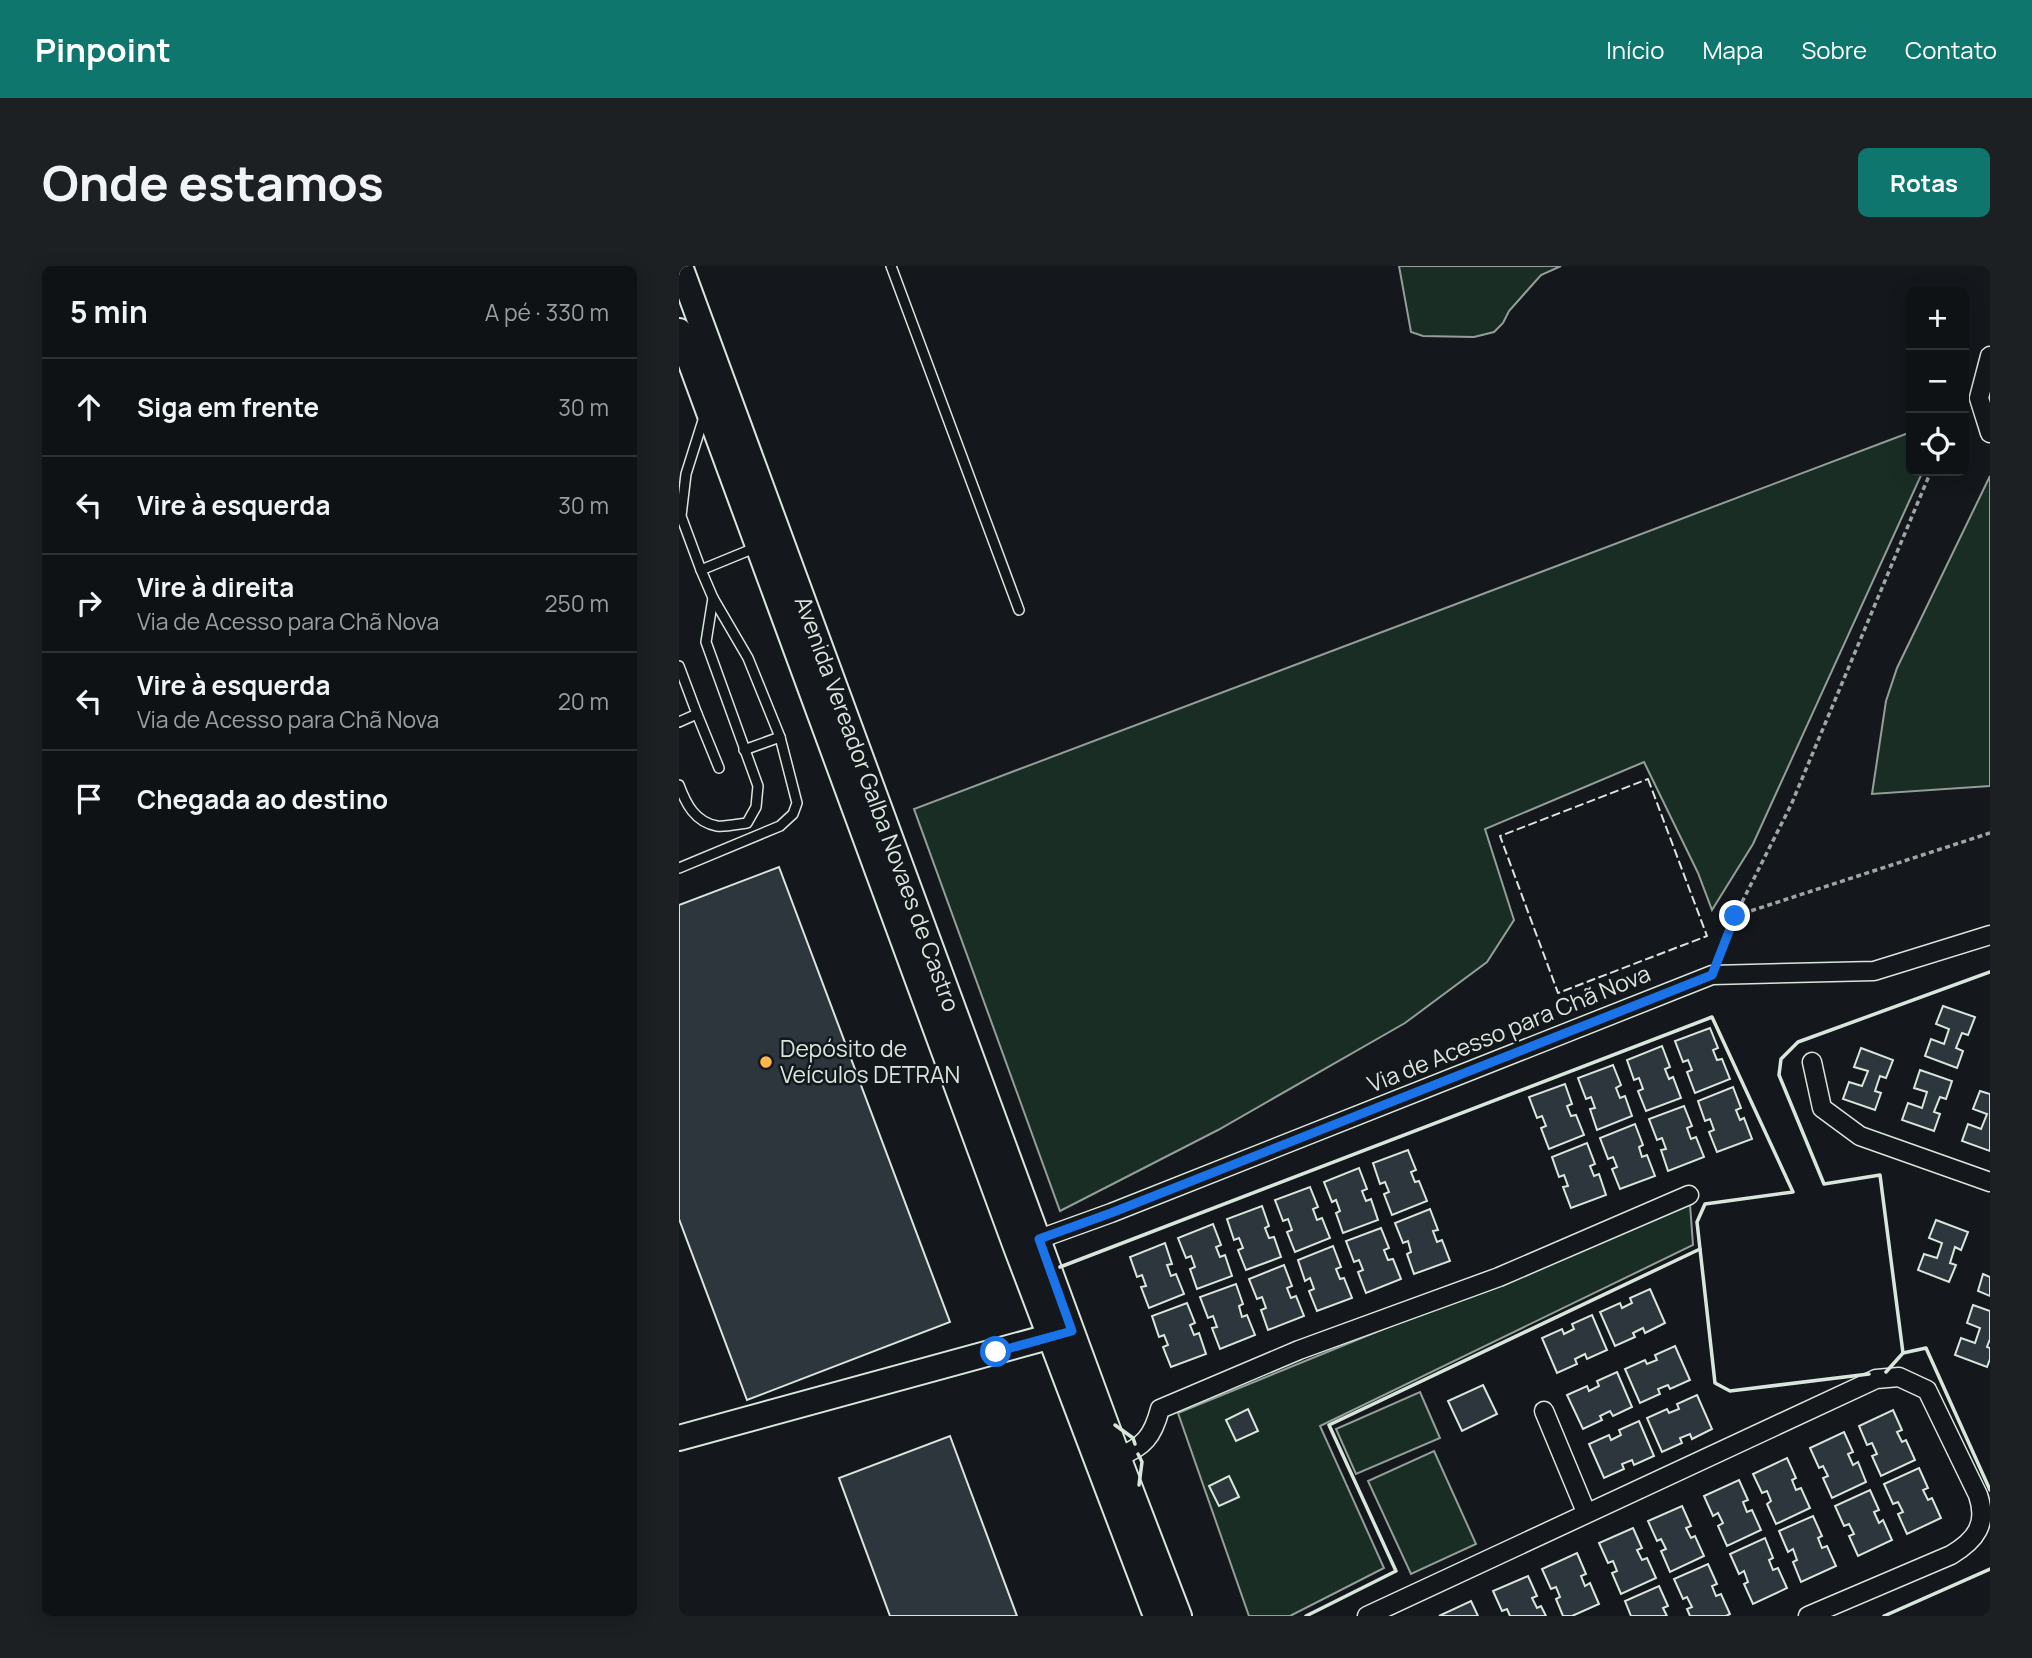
<!DOCTYPE html>
<html lang="pt">
<head>
<meta charset="utf-8">
<style>
  :root { --surface:#0f1215; --page:#1d2022; --text:#f1f3f6; --muted:#9b9ea0; --line:#2f3234; --accent:#0f766e }
  body { margin:0; font-family:Manrope,sans-serif; background:var(--page); color:var(--text) }
  .controls { position:absolute; right:21px; top:21px; display:grid; overflow:hidden; border-radius:10px; box-shadow:0 4px 18px #0003 }
  .controls button { width:63px; height:63px; display:grid; place-items:center; padding:0; border:0; border-bottom:2px solid var(--line); background:var(--surface); color:var(--text); font:35px sans-serif }
  .stop { position:absolute; width:21px; height:21px; margin:-16px; border:5px solid #1a73e8; border-radius:50%; background:#fff }
  .stop.end { background:#1a73e8; border-color:#fff; box-shadow:0 2px 7px #0008 }
  .list { margin:0; padding:0; list-style:none }
  h2 { display:flex; justify-content:space-between; align-items:center; height:91px; margin:0; padding:0 28px; font-size:30px }
  h2 small { font-size:23px; font-weight:400; color:var(--muted) }
  .list li { display:grid; grid-template-columns:46px 1fr auto; gap:21px; align-items:center; box-sizing:border-box; height:98px; padding:0 28px; border-top:2px solid var(--line) }
  .list b { display:block; font-size:26px; white-space:nowrap }
  .list p { margin:0; font-size:23px; white-space:nowrap; color:var(--muted) }
  .list em { font-size:23px; font-style:normal; color:var(--muted) }
  .icon { flex:none; width:38px; height:38px; fill:none; stroke:currentColor; stroke-width:2; stroke-linecap:round; stroke-linejoin:round }
  .map { position:relative; flex:none; width:1311px; height:1350px; overflow:hidden; border-radius:10px }
  header { display:flex; align-items:center; gap:42px; box-sizing:border-box; height:98px; padding:0 35px; background:var(--accent); color:#fff }
  header strong { font-size:33px }
  nav { display:flex; gap:38px; margin-inline-start:auto; font-size:24px }
  .intro { display:flex; align-items:center; justify-content:space-between; box-sizing:border-box; height:168px; padding:0 42px }
  h1 { margin:0; font-size:49px }
  .button { padding:18px 32px; border-radius:10px; background:var(--accent); color:#fff; font-size:24px; font-weight:700 }
  main { display:flex; gap:42px; padding:0 42px }
  aside { flex:1; background:var(--surface); border-radius:10px; box-shadow:0 4px 18px #0003 }
  .map>svg:first-child { display:block }
  .green { fill:#1a2d24; stroke:#939e99; stroke-width:2 }
  .building { fill:#2c363c; stroke:#d8e6dc; stroke-width:2 }
  .lines { fill:none; stroke-linecap:round; stroke-linejoin:round }
  .lane-casing { stroke:#d8e6dc; stroke-width:12 }
  .street-casing { stroke:#d8e6dc; stroke-width:21 }
  .secondary-casing { stroke:#d8e6dc; stroke-width:28 }
  .path { stroke:#9da8a2; stroke-width:3.5; stroke-dasharray:5 3.5; stroke-linecap:butt }
  .lane { stroke:#14181c; stroke-width:9 }
  .street { stroke:#14181c; stroke-width:18 }
  .secondary { stroke:#14181c; stroke-width:24 }
  .fence { stroke:#d8e6dc; stroke-width:2; stroke-dasharray:9 3.5; stroke-linecap:butt }
  .wall { stroke:#d8e6dc; stroke-width:3.5 }
  .route { stroke:#1a73e8; stroke-width:9 }
  .poi-dot { fill:#ffb74d; stroke:#14181c; stroke-width:2.5 }
  .labels { text-anchor:middle; stroke-width:5; stroke-linejoin:round; paint-order:stroke }
  .street-label { font-size:23px; fill:#d8e6dc; stroke:#14181c }
  .poi-label { font-size:23px; fill:#d8e6dc; stroke:#14181c; text-anchor:start }
</style>
</head>
<body>
<header>
<strong>Pinpoint</strong>
<nav><a>Início</a><a>Mapa</a><a>Sobre</a><a>Contato</a></nav>
</header>
<div class="intro"><h1>Onde estamos</h1><a class="button">Rotas</a></div>
<main>
<aside>
<h2>5 min<small>A pé · 330 m</small></h2>
<ul class="list">
<li><svg class="icon" aria-label="ahead" viewBox="0 0 24 24"><path d="M12 20V5M6 11l6-6 6 6"/></svg><div><b>Siga em frente</b></div><em>30 m</em></li>
<li><svg class="icon" aria-label="left" viewBox="0 0 24 24"><path d="M17 20v-9H6M10 6l-5 5 5 5"/></svg><div><b>Vire à esquerda</b></div><em>30 m</em></li>
<li><svg class="icon" aria-label="right" viewBox="0 0 24 24"><path d="M7 20v-9h11M14 6l5 5-5 5"/></svg><div><b>Vire à direita</b><p>Via de Acesso para Chã Nova</p></div><em>250 m</em></li>
<li><svg class="icon" aria-label="left" viewBox="0 0 24 24"><path d="M17 20v-9H6M10 6l-5 5 5 5"/></svg><div><b>Vire à esquerda</b><p>Via de Acesso para Chã Nova</p></div><em>20 m</em></li>
<li><svg class="icon" aria-label="arrive" viewBox="0 0 24 24"><path d="M6 21V4h12l-3 4 3 4H6"/></svg><div><b>Chegada ao destino</b></div></li>
</ul>
</aside>
<div class="map">
<svg width="1311" height="1350" viewBox="0 0 1311 1350">
  <rect width="100%" height="100%" fill="#14181c"/>
  <g class="green">
    <path d="M720 0H882L862 9 830 45 824 57 815 66 795 71 744 70 732 66Z"/>
    <path d="M1232 166V205H1244L1074 578 1033 644 1019 607 965 496 806 563 835 654 808 696 726 757 539 864 381 945 235 543Z"/>
    <path d="M1311 210V520L1193 528 1207 435 1218 402Z"/>
    <path d="M1011 938 1014 979 641 1160 705 1302 611 1350H570L499 1147Z"/>
    <path d="M741 1126 761 1172 677 1208 657 1163Z"/>
    <path d="M755 1185 797 1278 732 1308 689 1215Z"/>
  </g>
  <g class="building">
    <path d="M100 601 271 1056 68 1134 0 953V639Z"/>
    <path d="M1264 740 1296 751 1289 769 1283 767 1277 782 1284 785 1278 802 1246 790 1252 773 1265 778 1270 763 1257 758Z"/>
    <path d="M1031 762 1039 782 1034 784 1038 794 1043 793 1051 813 1016 827 1008 806 1013 804 1009 794 1004 796 996 775Z"/>
    <path d="M983 780 991 801 986 803 990 813 994 811 1002 832 967 845 959 825 964 823 960 812 955 814 948 794Z"/>
    <path d="M1182 782 1214 794 1207 812 1201 810 1196 825 1202 827 1196 844 1164 833 1170 816 1183 820 1189 805 1175 801Z"/>
    <path d="M934 799 942 819 937 822 941 832 946 830 953 850 918 864 911 843 916 842 912 831 907 833 899 812Z"/>
    <path d="M1241 804 1273 815 1267 833 1261 831 1255 846 1261 848 1255 865 1223 854 1229 837 1243 842 1248 826 1235 822Z"/>
    <path d="M886 818 893 838 888 840 892 850 897 849 905 869 870 883 862 862 867 860 863 850 858 852 850 831Z"/>
    <path d="M1054 821 1062 842 1057 844 1061 854 1065 852 1073 873 1038 886 1030 866 1035 864 1031 853 1026 855 1019 835Z"/>
    <path d="M1301 825 1311 828V885L1283 875 1289 858 1302 863 1308 848 1294 843Z"/>
    <path d="M1005 840 1013 860 1008 862 1012 873 1017 871 1025 891 989 905 982 884 987 883 983 872 978 874 970 853Z"/>
    <path d="M956 858 964 879 960 881 963 891 968 889 976 910 941 923 933 903 938 901 934 891 929 893 921 872Z"/>
    <path d="M908 877 916 898 911 900 915 910 920 908 927 929 892 942 884 921 889 920 885 909 880 911 873 891Z"/>
    <path d="M729 884 737 904 732 906 736 916 740 915 748 935 713 949 705 928 710 926 706 916 701 918 694 897Z"/>
    <path d="M680 902 688 923 683 925 687 935 692 933 699 954 664 967 657 947 661 945 657 934 653 936 645 916Z"/>
    <path d="M631 921 639 941 634 943 638 954 643 952 651 972 616 986 608 966 613 964 609 953 604 955 596 934Z"/>
    <path d="M583 940 590 960 586 962 590 972 595 971 602 991 567 1004 559 984 564 982 560 972 555 974 548 953Z"/>
    <path d="M751 943 759 964 754 965 758 976 763 974 771 995 735 1008 728 988 732 986 729 975 724 977 716 957Z"/>
    <path d="M1257 954 1289 966 1282 984 1276 981 1271 997 1277 999 1270 1016 1239 1004 1245 988 1258 992 1263 977 1250 972Z"/>
    <path d="M534 958 542 979 537 981 541 991 546 989 553 1010 518 1023 511 1003 516 1001 512 990 507 992 499 972Z"/>
    <path d="M702 962 710 982 705 984 709 994 714 993 722 1013 687 1027 679 1006 684 1004 680 994 675 996 667 975Z"/>
    <path d="M486 977 493 998 488 999 492 1010 497 1008 505 1028 470 1042 462 1021 467 1020 463 1009 458 1011 451 991Z"/>
    <path d="M654 980 662 1001 657 1003 661 1013 665 1012 673 1032 638 1045 630 1025 635 1023 631 1012 626 1015 619 994Z"/>
    <path d="M605 999 613 1020 608 1022 612 1032 617 1030 625 1050 589 1064 582 1044 587 1042 583 1031 578 1033 570 1013Z"/>
    <path d="M1304 1008 1311 1011V1030L1299 1025Z"/>
    <path d="M557 1018 564 1038 560 1040 563 1051 568 1049 576 1069 541 1083 533 1062 538 1061 534 1050 529 1052 521 1031Z"/>
    <path d="M971 1023 986 1057 966 1067 964 1062 954 1067 956 1071 936 1080 921 1046 941 1037 943 1042 953 1037 951 1032Z"/>
    <path d="M508 1037 516 1057 511 1059 515 1069 520 1067 527 1088 492 1101 484 1081 489 1079 485 1069 480 1071 473 1050Z"/>
    <path d="M1294 1039 1311 1045V1073L1308 1081 1311 1082V1093L1308 1101 1276 1089 1282 1072 1296 1077 1301 1062 1288 1057Z"/>
    <path d="M913 1049 928 1084 908 1093 906 1088 896 1093 898 1098 878 1107 863 1072 883 1063 885 1068 895 1063 893 1058Z"/>
    <path d="M996 1080 1011 1114 991 1123 989 1119 979 1123 981 1128 961 1137 946 1103 966 1094 968 1098 978 1094 976 1089Z"/>
    <path d="M938 1106 953 1141 934 1150 931 1145 921 1150 923 1154 904 1163 888 1129 908 1120 910 1125 920 1120 918 1115Z"/>
    <path d="M804 1119 818 1148 783 1165 769 1135Z"/>
    <path d="M1018 1129 1033 1163 1013 1173 1011 1168 1001 1172 1003 1177 983 1186 968 1152 988 1143 990 1147 1000 1143 998 1138Z"/>
    <path d="M569 1143 579 1165 557 1175 547 1154Z"/>
    <path d="M1214 1144 1223 1164 1218 1166 1223 1176 1227 1174 1236 1194 1202 1210 1193 1190 1198 1188 1193 1177 1188 1179 1180 1160Z"/>
    <path d="M960 1155 975 1190 955 1199 953 1194 943 1198 945 1203 925 1212 910 1178 930 1169 932 1174 942 1169 940 1164Z"/>
    <path d="M1165 1166 1174 1186 1169 1188 1174 1199 1179 1196 1187 1216 1153 1232 1144 1212 1149 1210 1144 1200 1140 1202 1131 1182Z"/>
    <path d="M271 1170 338 1350H211L160 1212Z"/>
    <path d="M1108 1192 1117 1212 1113 1214 1117 1224 1122 1222 1131 1242 1097 1258 1088 1238 1092 1235 1088 1225 1083 1227 1074 1208Z"/>
    <path d="M1240 1202 1249 1222 1244 1224 1249 1234 1253 1232 1262 1252 1228 1268 1219 1248 1224 1246 1219 1236 1214 1238 1205 1218Z"/>
    <path d="M550 1210 560 1231 540 1240 530 1220Z"/>
    <path d="M1060 1214 1069 1234 1064 1236 1068 1246 1073 1244 1082 1264 1048 1280 1039 1260 1044 1257 1039 1247 1034 1250 1025 1230Z"/>
    <path d="M1191 1224 1200 1244 1195 1246 1200 1257 1204 1254 1213 1274 1179 1290 1170 1270 1175 1268 1170 1258 1165 1260 1156 1240Z"/>
    <path d="M1003 1240 1012 1260 1007 1262 1012 1272 1016 1270 1025 1290 991 1306 982 1285 987 1283 982 1273 978 1275 969 1255Z"/>
    <path d="M1134 1250 1143 1270 1139 1272 1143 1282 1148 1280 1157 1300 1122 1316 1114 1296 1118 1294 1114 1283 1109 1286 1100 1265Z"/>
    <path d="M954 1262 963 1282 958 1284 963 1294 968 1292 977 1312 942 1328 933 1307 938 1305 934 1295 929 1297 920 1277Z"/>
    <path d="M1086 1272 1094 1292 1090 1294 1094 1304 1099 1302 1108 1322 1074 1338 1065 1318 1069 1316 1065 1305 1060 1308 1051 1288Z"/>
    <path d="M898 1287 907 1308 902 1310 906 1320 911 1317 920 1338 893 1350H884L877 1333 881 1331 877 1321 872 1323 863 1303Z"/>
    <path d="M1029 1298 1038 1318 1033 1320 1037 1330 1042 1328 1051 1348 1047 1350H1011L1008 1343 1013 1341 1008 1331 1004 1333 995 1313Z"/>
    <path d="M849 1310 858 1330 853 1332 858 1342 862 1340 867 1350H831L828 1343 823 1345 814 1325Z"/>
    <path d="M980 1320 989 1340 984 1342 988 1350H952L946 1335Z"/>
    <path d="M792 1335 799 1350H760Z"/>
  </g>
  <g class="lines">
    <g class="lane-casing">
      <g id="lane">
        <path d="M212 0 340 344"/>
        <path d="M22 304 78 281"/>
        <path d="M18 448 40 502"/>
        <path d="M0 456 18 448 0 400"/>
        <path d="M65 484 101 471"/>
        <path d="M0 519C7 538 16 556 38 560 47 561 59 558 68 557L77 541 79 520 27 376 34 332"/>
        <path d="M0 602 101 560 114 548 118 537 101 471 69 392 34 332 22 304 2 250 7 208 25 151"/>
      </g>
    </g>
    <g class="street-casing">
      <g id="street">
        <path d="M1311 90 1300 132 1311 167"/>
        <path d="M1133 796 1143 842 1181 870 1311 916"/>
        <path d="M349 977 432 947 1033 709 1195 705 1311 669"/>
        <path d="M865 1145 907 1246"/>
        <path d="M439 1191C465 1181 474 1170 481 1143L620 1084 820 1011 1010 929"/>
        <path d="M688 1350 1197 1113 1220 1111 1248 1124 1299 1229C1309 1258 1297 1274 1272 1289L1129 1350"/>
      </g>
    </g>
    <g class="secondary-casing">
      <g id="secondary">
        <path d="M1 0 439 1191 500 1350"/>
        <path d="M0 65 337 981 477 1350"/>
        <path d="M0 1172 384 1067"/>
      </g>
    </g>
    <g class="path">
      <path d="M1056 650 1311 567"/>
      <path d="M1040 691 1056 650 1112 539 1252 205"/>
    </g>
    <use href="#lane" class="lane"/>
    <use href="#street" class="street"/>
    <use href="#secondary" class="secondary"/>
    <path class="fence" d="M969 513 1028 670 879 727 821 570Z"/>
    <g class="wall">
      <path d="M381 1001 1033 751 1114 926 1026 938 1018 956 1036 1117 1051 1125 1190 1108"/>
      <path d="M1224 1087 1201 909 1145 918 1100 809 1102 793 1119 776 1311 706"/>
      <path d="M1207 1106 1224 1087 1247 1082 1311 1224"/>
      <path d="M436 1159 454 1172 456 1178"/>
      <path d="M459 1188 463 1196 460 1219"/>
      <path d="M627 1350 717 1305 650 1159 1021 983"/>
      <path d="M1205 1350 1311 1303"/>
    </g>
  </g>
  <g class="lines">
    <path class="route" d="M317 1086 393 1065 360 973 432 947 1033 709 1056 650"/>
  </g>
  <circle class="poi-dot" cx="87" cy="796" r="7"/>
  <g class="labels">
    <g class="street-label">
      <text transform="translate(198 538) rotate(70)" y="8">Avenida Vereador Galba Novaes de Castro</text>
      <text transform="translate(830 763) rotate(-22)" y="8">Via de Acesso para Chã Nova</text>
    </g>
    <g class="poi-label">
      <text x="101" y="791">Depósito de<tspan x="101" dy="26">Veículos DETRAN</tspan></text>
    </g>
  </g>
</svg>
<div class="controls">
<button>+</button>
<button>−</button>
<button><svg class="icon" aria-label="locate" viewBox="0 0 24 24"><circle cx="12" cy="12" r="6"/><path d="M12 2v4M12 18v4M2 12h4M18 12h4"/></svg></button>
</div>
<div class="stop" style="left:317px;top:1086px"></div>
<div class="stop end" style="left:1056px;top:650px"></div>
</div>
</main>
</body>
</html>
